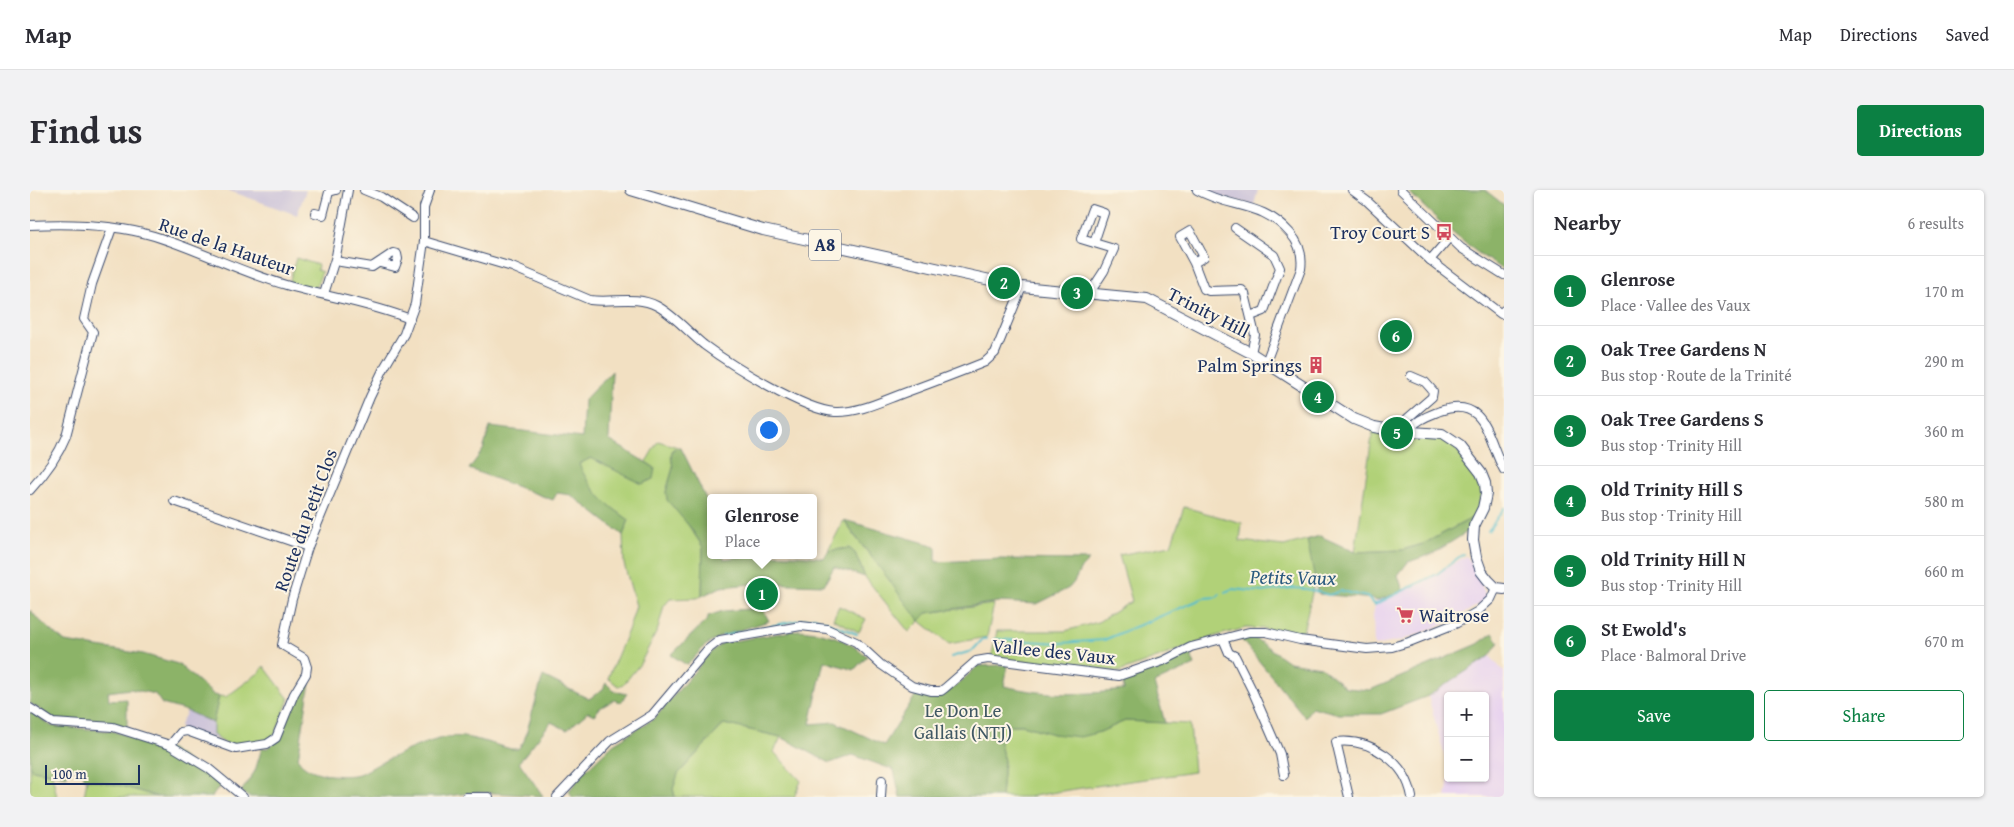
<!DOCTYPE html>
<html lang="en">
<head>
<meta charset="utf-8">
<style>
  :root { --surface:#fff; --page:#f2f2f3; --text:#2b2b33; --muted:#7c7c81; --line:#e1e1e2; --accent:#0b8043 }
  body { margin:0; font-family:"Gentium Book Plus",serif; background:var(--page); color:var(--text) }
  .controls { position:absolute; right:15px; bottom:15px; display:grid; overflow:hidden; border-radius:5px; box-shadow:0 1px 4px #0004 }
  .controls button { width:45px; height:45px; display:grid; place-items:center; padding:0; border:0; border-bottom:1px solid var(--line); background:var(--surface); color:var(--text); font:25px sans-serif }
  .scale { position:absolute; left:15px; bottom:12px; width:95px; box-sizing:border-box; padding-left:5px; border:2px solid #1b2f5e; border-top:0; font-size:14px; line-height:18px; white-space:nowrap; color:#1b2f5e; -webkit-text-stroke:4px #fcf5e5; paint-order:stroke }
  .you { position:absolute; left:738px; top:239px; width:18px; height:18px; margin:-12px; border:4px solid #fff; border-radius:50%; background:#1a73e8; box-shadow:0 0 0 8px #1a73e833 }
  .badge { display:grid; place-items:center; width:32px; height:32px; border-radius:50%; background:var(--accent); color:#fff; font-size:16px; font-weight:700 }
  .pin { position:absolute; translate:-50% -50%; border:2px solid #fff; box-shadow:0 1px 5px #0006 }
  .popup { position:absolute; left:677px; top:304px; width:110px; height:65px; box-sizing:border-box; display:grid; place-content:center; border-radius:5px; background:var(--surface); filter:drop-shadow(0 1px 4px #0005); font-size:16px; white-space:nowrap; color:var(--muted) }
  .popup b { font-size:19px; color:var(--text) }
  .popup::after { content:''; position:absolute; left:50%; top:100%; margin-left:-10px; border:10px solid transparent; border-top-color:var(--surface) }
  .list { margin:0; padding:0; list-style:none }
  h2 { display:flex; justify-content:space-between; align-items:center; height:65px; margin:0; padding:0 20px; font-size:21px }
  h2 small { font-size:16px; font-weight:400; color:var(--muted) }
  .list li { display:grid; grid-template-columns:32px 1fr auto; gap:15px; align-items:center; box-sizing:border-box; height:70px; padding:0 20px; border-top:1px solid var(--line) }
  .list b { display:block; font-size:19px; white-space:nowrap }
  .list p { margin:0; font-size:16px; white-space:nowrap; color:var(--muted) }
  .list em { font-size:16px; font-style:normal; color:var(--muted) }
  .actions { display:flex; gap:10px; padding:15px 20px }
  .actions a { flex:1; padding:11px 0; border:1px solid var(--accent); border-radius:5px; text-align:center; font-size:18px; color:var(--accent) }
  .actions .main { background:var(--accent); color:#fff }
  .map { position:relative; flex:none; width:1474px; height:607px; overflow:hidden; border-radius:5px }
  header { display:flex; align-items:center; gap:30px; box-sizing:border-box; height:70px; padding:0 25px; background:var(--surface); border-bottom:1px solid var(--line) }
  header strong { font-size:24px }
  nav { display:flex; gap:28px; margin-inline-start:auto; font-size:18px }
  .intro { display:flex; align-items:center; justify-content:space-between; box-sizing:border-box; height:120px; padding:0 30px }
  h1 { margin:0; font-size:35px }
  .button { padding:12px 22px; border-radius:5px; background:var(--accent); color:#fff; font-size:18px; font-weight:700 }
  main { display:flex; gap:30px; padding:0 30px }
  aside { flex:1; background:var(--surface); border-radius:5px; box-shadow:0 1px 4px #0004 }
  .map>svg:first-child { display:block }
  .built { fill:#e7d2ef }
  .industrial { fill:#c8bfd8 }
  .green { fill:#b1d178; stroke:#66806b }
  .forest { fill:#8cb368; stroke:#547163 }
  .lines { fill:none; stroke-linecap:round; stroke-linejoin:round }
  .stream { stroke:#51bdcc; stroke-width:2 }
  .minor-casing { stroke:#3b4a6d; stroke-width:10 }
  .major-casing { stroke:#3b4a6d; stroke-width:12 }
  .minor { stroke:#fff; stroke-width:8 }
  .major { stroke:#fff; stroke-width:10 }
  .labels { text-anchor:middle; stroke-width:4; stroke-linejoin:round; paint-order:stroke }
  .shield { fill:#fcf5e5; stroke:#5e6a86; stroke-width:1 }
  .shield-label { font-size:18px; font-weight:bold; fill:#1b2f5e }
  .poi-label { font-size:19px; fill:#1b2f5e; stroke:#fcf5e5; text-anchor:end }
  .street-label { font-size:19px; fill:#1b2f5e; stroke:#fcf5e5 }
  .park-label { font-size:19px; fill:#405864; stroke:#fcf5e5 }
  .water-label { font-size:20px; font-style:italic; fill:#2b5a7f; stroke:#fcf5e5 }
</style>
</head>
<body>
<header>
<strong>Map</strong>
<nav><a>Map</a><a>Directions</a><a>Saved</a></nav>
</header>
<div class="intro"><h1>Find us</h1><a class="button">Directions</a></div>
<main>
<div class="map">
<svg width="1474" height="607" viewBox="0 0 1474 607">
  <rect width="100%" height="100%" fill="#fcf5e5"/>
  <filter id="ink" filterUnits="userSpaceOnUse"><feTurbulence type="fractalNoise" baseFrequency=".02" numOctaves="2"/><feDisplacementMap in="SourceGraphic" scale="10" xChannelSelector="R" yChannelSelector="G"/><feConvolveMatrix kernelMatrix="1 2 1 2 8 2 1 2 1" color-interpolation-filters="sRGB"/></filter>
  <filter id="wash" filterUnits="userSpaceOnUse"><feTurbulence type="fractalNoise" baseFrequency=".0096" numOctaves="4" result="noise"/><feDisplacementMap in="SourceGraphic" scale="20" xChannelSelector="R" yChannelSelector="G"/><feGaussianBlur stdDeviation="1.12" result="paint"/><feColorMatrix in="noise" values="0 0 0 0 0 0 0 0 0 0 0 0 0 0 0 0 0 1.4 0 .05"/><feComposite in="paint" operator="in"/></filter>
  <g filter="url(#wash)">
    <rect width="100%" height="100%" fill="#f2e0c2"/>
    <g class="built">
      <path d="M1436 366 1444 377 1454 401 1456 410 1420 432 1370 451 1344 456 1343 425 1346 411 1391 394Z"/>
      <path d="M1460 466 1474 482V607H1416L1419 588H1455V506H1418V578L1398 506Z"/>
    </g>
    <g class="industrial">
      <path d="M197 0H276L267 25Z"/>
      <path d="M1176 0H1228L1224 15 1189 6Z"/>
      <path d="M157 521 183 533V544L191 551 149 537Z"/>
    </g>
    <g class="green">
      <path d="M266 68 288 75 287 80 292 82 285 99 259 93Z"/>
      <path d="M1343 240 1401 246 1420 252 1449 287 1452 304 1446 326 1393 354 1372 360 1325 362Z"/>
      <path d="M628 251 651 258 643 259 641 265 643 278 636 302 673 357 672 406 667 408 640 409 634 416 628 439 610 474 592 496H588L578 488 599 438 606 416 594 374 593 345 599 330C573 312 562 303 548 274L561 268 625 278 616 272Z"/>
      <path d="M1154 317 1212 333 1210 351 1254 356 1290 346 1282 403 1272 446 1235 439 1216 438 1189 445 1089 482 961 468 967 441H1035L1068 432 1102 411 1089 365 1141 355Z"/>
      <path d="M814 330C836 366 868 394 897 423L964 414 957 447 919 454 890 431 879 442 835 387 825 363 819 358 798 361Z"/>
      <path d="M809 416 836 429 829 442 803 429Z"/>
      <path d="M234 476 259 509 244 547 237 552 206 557 191 551 183 544V533L189 506 196 507 230 482Z"/>
      <path d="M1095 531 1160 534 1164 582 1038 600 998 607H971L974 571 966 535H993L1023 544 1070 542Z"/>
      <path d="M694 534 751 547 744 562 771 591 764 607H645L643 599 648 584Z"/>
      <path d="M0 577 3 580 22 584 27 607H0Z"/>
      <path d="M57 589 92 596 128 607H54Z"/>
    </g>
    <g class="forest">
      <path d="M1377 0H1455L1474 15V80C1437 58 1407 30 1377 0Z"/>
      <path d="M582 181 579 250 625 278 623 289 612 294 561 268 549 274C561 301 575 313 599 330L593 345 541 305 527 303 523 310 439 279 453 260 460 237 552 248 554 210Z"/>
      <path d="M651 258 681 319V365H693L694 369C727 364 761 363 794 368L798 361 819 358 825 363 835 387 804 377 794 395 732 393 691 397 672 406 673 357 660 337 637 310 636 302 643 278 641 265 643 259Z"/>
      <path d="M1446 326 1442 339 1402 364 1378 372 1368 385 1373 401 1346 411 1344 409 1288 404 1277 350 1290 346 1325 362 1372 360 1393 354Z"/>
      <path d="M814 330 906 356V372L970 369 1059 370 1051 378 1044 392 1039 398 1007 414 968 412 897 423 890 431C874 413 862 393 847 374 836 359 824 346 814 330Z"/>
      <path d="M732 418 739 431 691 446 675 456 657 475 641 465 678 429V426L693 421Z"/>
      <path d="M0 420 8 429 35 452 113 464 148 474 184 505 189 506 183 533 157 521 132 514 125 504 100 499 78 502 79 510 97 509V537L72 530H25L0 513Z"/>
      <path d="M769 440C799 443 812 447 837 466L824 480 794 471 780 534 805 532 854 555 887 503C921 507 924 497 948 476L978 475 974 496C1017 506 1051 505 1094 500L1092 489 1159 460 1165 475 1124 493 1135 533 1095 531 1070 542 1050 547 1023 544 993 535H966L974 571 971 607H870L864 580 823 565 800 573 751 547 694 534 648 584 643 599 645 607H542L539 601 553 583 583 554 625 528 680 463 692 453Z"/>
      <path d="M1463 443 1469 452 1460 466 1398 506 1351 524H1309L1282 517 1275 527 1210 448 1223 447 1259 472 1291 477 1316 498 1340 500 1448 454Z"/>
      <path d="M278 486H281L268 569C277 585 307 587 324 585 333 584 344 576 352 572 373 562 394 552 417 547 437 544 461 554 481 559H488L494 551 513 486 559 509 573 499 576 493 584 501 597 504 591 512 584 510 570 518 564 525 558 522 537 540 521 532 489 572 513 606 447 602 411 607H219L211 602 225 581 232 558H238L249 549 266 507Z"/>
      <path d="M0 521 21 536 82 541 139 558 191 594 182 607H128L92 596 54 588 53 580 37 578V586L3 580 0 577Z"/>
    </g>
    <g class="lines">
      <g class="stream">
        <path d="M1458 341 1474 318"/>
        <path d="M1195 402 1203 399 1233 402 1262 398 1277 399 1299 405 1311 401 1337 407 1344 415 1407 384 1433 364"/>
        <path d="M693 446 784 427 827 444"/>
        <path d="M964 449 1031 453 1074 450 1174 408 1187 407 1190 404"/>
        <path d="M921 467 942 461 953 449H957"/>
      </g>
    </g>
  </g>
  <g filter="url(#ink)">
    <g class="lines">
      <g class="minor-casing">
        <g id="minor">
          <path d="M334 0 351 7 383 28"/>
          <path d="M1167 0C1200 19 1232 11 1260 43 1270 54 1273 65 1271 79L1236 172"/>
          <path d="M1322 0 1337 11 1400 70 1419 48"/>
          <path d="M1371 0 1431 58 1474 85"/>
          <path d="M285 23 293 25 299 2 306 0"/>
          <path d="M0 35C41 33 84 34 124 46 169 60 211 82 256 95 297 107 340 113 380 129"/>
          <path d="M1205 38 1244 65 1250 78 1234 121 1221 126"/>
          <path d="M394 51 482 77 560 110C583 113 606 105 627 116 644 125 659 143 674 155 701 175 773 220 805 222 829 223 852 211 874 203 901 193 928 183 955 172L965 163 992 97"/>
          <path d="M1400 70 1471 124 1474 120"/>
          <path d="M305 71 342 77 363 63 367 64 368 69 365 77 350 73"/>
          <path d="M1164 73 1174 67 1160 41 1150 47 1164 73 1174 99 1179 101 1212 100 1215 104 1225 145 1221 163"/>
          <path d="M294 104 306 66 318 0"/>
          <path d="M1059 104 1074 81 1084 59 1051 49 1062 19 1074 23 1064 53"/>
          <path d="M1366 241 1372 233 1402 207 1403 201 1395 192 1381 186"/>
          <path d="M1378 242C1385 230 1398 226 1410 221 1457 205 1457 250 1474 280"/>
          <path d="M0 300C15 284 28 266 36 246L63 142 54 129 62 94 82 38"/>
          <path d="M144 311 278 357"/>
          <path d="M1193 449 1199 463 1205 466 1222 500 1250 564 1254 585"/>
          <path d="M0 518 23 533 83 537 140 555 178 578 213 607"/>
          <path d="M140 555 151 542 157 541 206 559 237 554 246 548 264 504 276 484 277 477 274 468 252 455 262 409 278 357 340 207 354 178 374 144 385 114 394 51V17L400 0"/>
          <path d="M436 607H459"/>
          <path d="M527 607 580 551 622 525 677 460 690 450 771 436 797 439 826 452 850 474 882 496 901 501H911L915 498 946 471 958 469 1089 486 1133 471 1161 457 1219 442H1236L1270 450 1337 459 1362 457 1379 452 1427 433 1448 421 1461 409 1466 398"/>
          <path d="M851 607 852 590"/>
          <path d="M1319 607 1306 552C1341 548 1376 572 1382 607"/>
        </g>
      </g>
      <g class="major-casing">
        <path id="major" d="M601 0 733 40 992 97 1117 109 1221 163 1324 229 1344 237 1366 241 1412 244 1430 256 1451 283 1455 293 1456 304 1453 318 1444 336 1443 350 1446 367 1451 381 1458 390 1466 398 1474 399"/>
      </g>
      <use href="#minor" class="minor"/>
      <use href="#major" class="major"/>
    </g>
  </g>
  <defs>
    <g id="bus-bare" transform="scale(1.35)"><path d="M-5-6H5V4H4V6H2V4H-2V6H-4V4H-5ZM-3.5-4V0h7V-4ZM-3.5 1.2v1.5H-2V1.2ZM2 1.2v1.5H3.5V1.2Z" fill="#d1495b" stroke="#fcf5e5" stroke-width="2.5" paint-order="stroke"/></g>
    <g id="building-bare" transform="scale(1.35)"><path d="M-4-6H4V6H1V3H-1V6H-4ZM-2.5-4.3h1.7v1.8h-1.7ZM.8-4.3h1.7v1.8H.8ZM-2.5-1h1.7V.8h-1.7ZM.8-1h1.7V.8H.8Z" fill="#d1495b" stroke="#fcf5e5" stroke-width="2.5" paint-order="stroke"/></g>
    <g id="supermarket-bare" transform="scale(1.35)"><path d="M-6-5.5h2.5l.6 2H6L4.5 2H-2.5L-4.4-4H-6ZM-1.5 3.2a1.3 1.3 0 1 0 .1 0ZM3 3.2a1.3 1.3 0 1 0 .1 0Z" fill="#d1495b" stroke="#fcf5e5" stroke-width="2.5" paint-order="stroke"/></g>
  </defs>
  <g fill-rule="evenodd">
    <use href="#bus-bare" x="1414" y="42"/>
    <use href="#building-bare" x="1286" y="175"/>
    <use href="#supermarket-bare" x="1375" y="425"/>
  </g>
  <g class="labels">
    <rect class="shield" x="779" y="39.5" width="32" height="31" rx="4"/>
    <g class="shield-label">
      <text x="795" y="61">A8</text>
    </g>
    <g class="poi-label">
      <text x="1400" y="49">Troy Court S</text>
      <text x="1272" y="182">Palm Springs</text>
      <text x="1389" y="432" text-anchor="start">Waitrose</text>
    </g>
    <g class="street-label">
      <text transform="translate(197 56) rotate(19)" y="7">Rue de la Hauteur</text>
      <text transform="translate(1179 122) rotate(27)" y="7">Trinity Hill</text>
      <text transform="translate(275 330) rotate(-70)" y="7">Route du Petit Clos</text>
      <text transform="translate(1024 461) rotate(6)" y="7">Vallee des Vaux</text>
    </g>
    <g class="park-label">
      <text x="933" y="527">Le Don Le<tspan x="933" dy="22">Gallais (NTJ)</tspan></text>
    </g>
    <g class="water-label">
      <text transform="translate(1263 387) rotate(1)" y="7">Petits Vaux</text>
    </g>
  </g>
</svg>
<div class="controls">
<button>+</button>
<button>−</button>
</div>
<div class="scale">100 m</div>
<div class="you"></div>
<div class="pin badge" style="left:732px;top:404px">1</div>
<div class="popup"><b>Glenrose</b>Place</div>
<div class="pin badge" style="left:974px;top:93px">2</div>
<div class="pin badge" style="left:1047px;top:103px">3</div>
<div class="pin badge" style="left:1288px;top:207px">4</div>
<div class="pin badge" style="left:1367px;top:243px">5</div>
<div class="pin badge" style="left:1366px;top:146px">6</div>
</div>
<aside>
<h2>Nearby<small>6 results</small></h2>
<ul class="list">
<li><span class="badge">1</span><div><b>Glenrose</b><p>Place · Vallee des Vaux</p></div><em>170 m</em></li>
<li><span class="badge">2</span><div><b>Oak Tree Gardens N</b><p>Bus stop · Route de la Trinité</p></div><em>290 m</em></li>
<li><span class="badge">3</span><div><b>Oak Tree Gardens S</b><p>Bus stop · Trinity Hill</p></div><em>360 m</em></li>
<li><span class="badge">4</span><div><b>Old Trinity Hill S</b><p>Bus stop · Trinity Hill</p></div><em>580 m</em></li>
<li><span class="badge">5</span><div><b>Old Trinity Hill N</b><p>Bus stop · Trinity Hill</p></div><em>660 m</em></li>
<li><span class="badge">6</span><div><b>St Ewold's</b><p>Place · Balmoral Drive</p></div><em>670 m</em></li>
</ul>
<div class="actions"><a class="main">Save</a><a>Share</a></div>
</aside>
</main>
</body>
</html>
